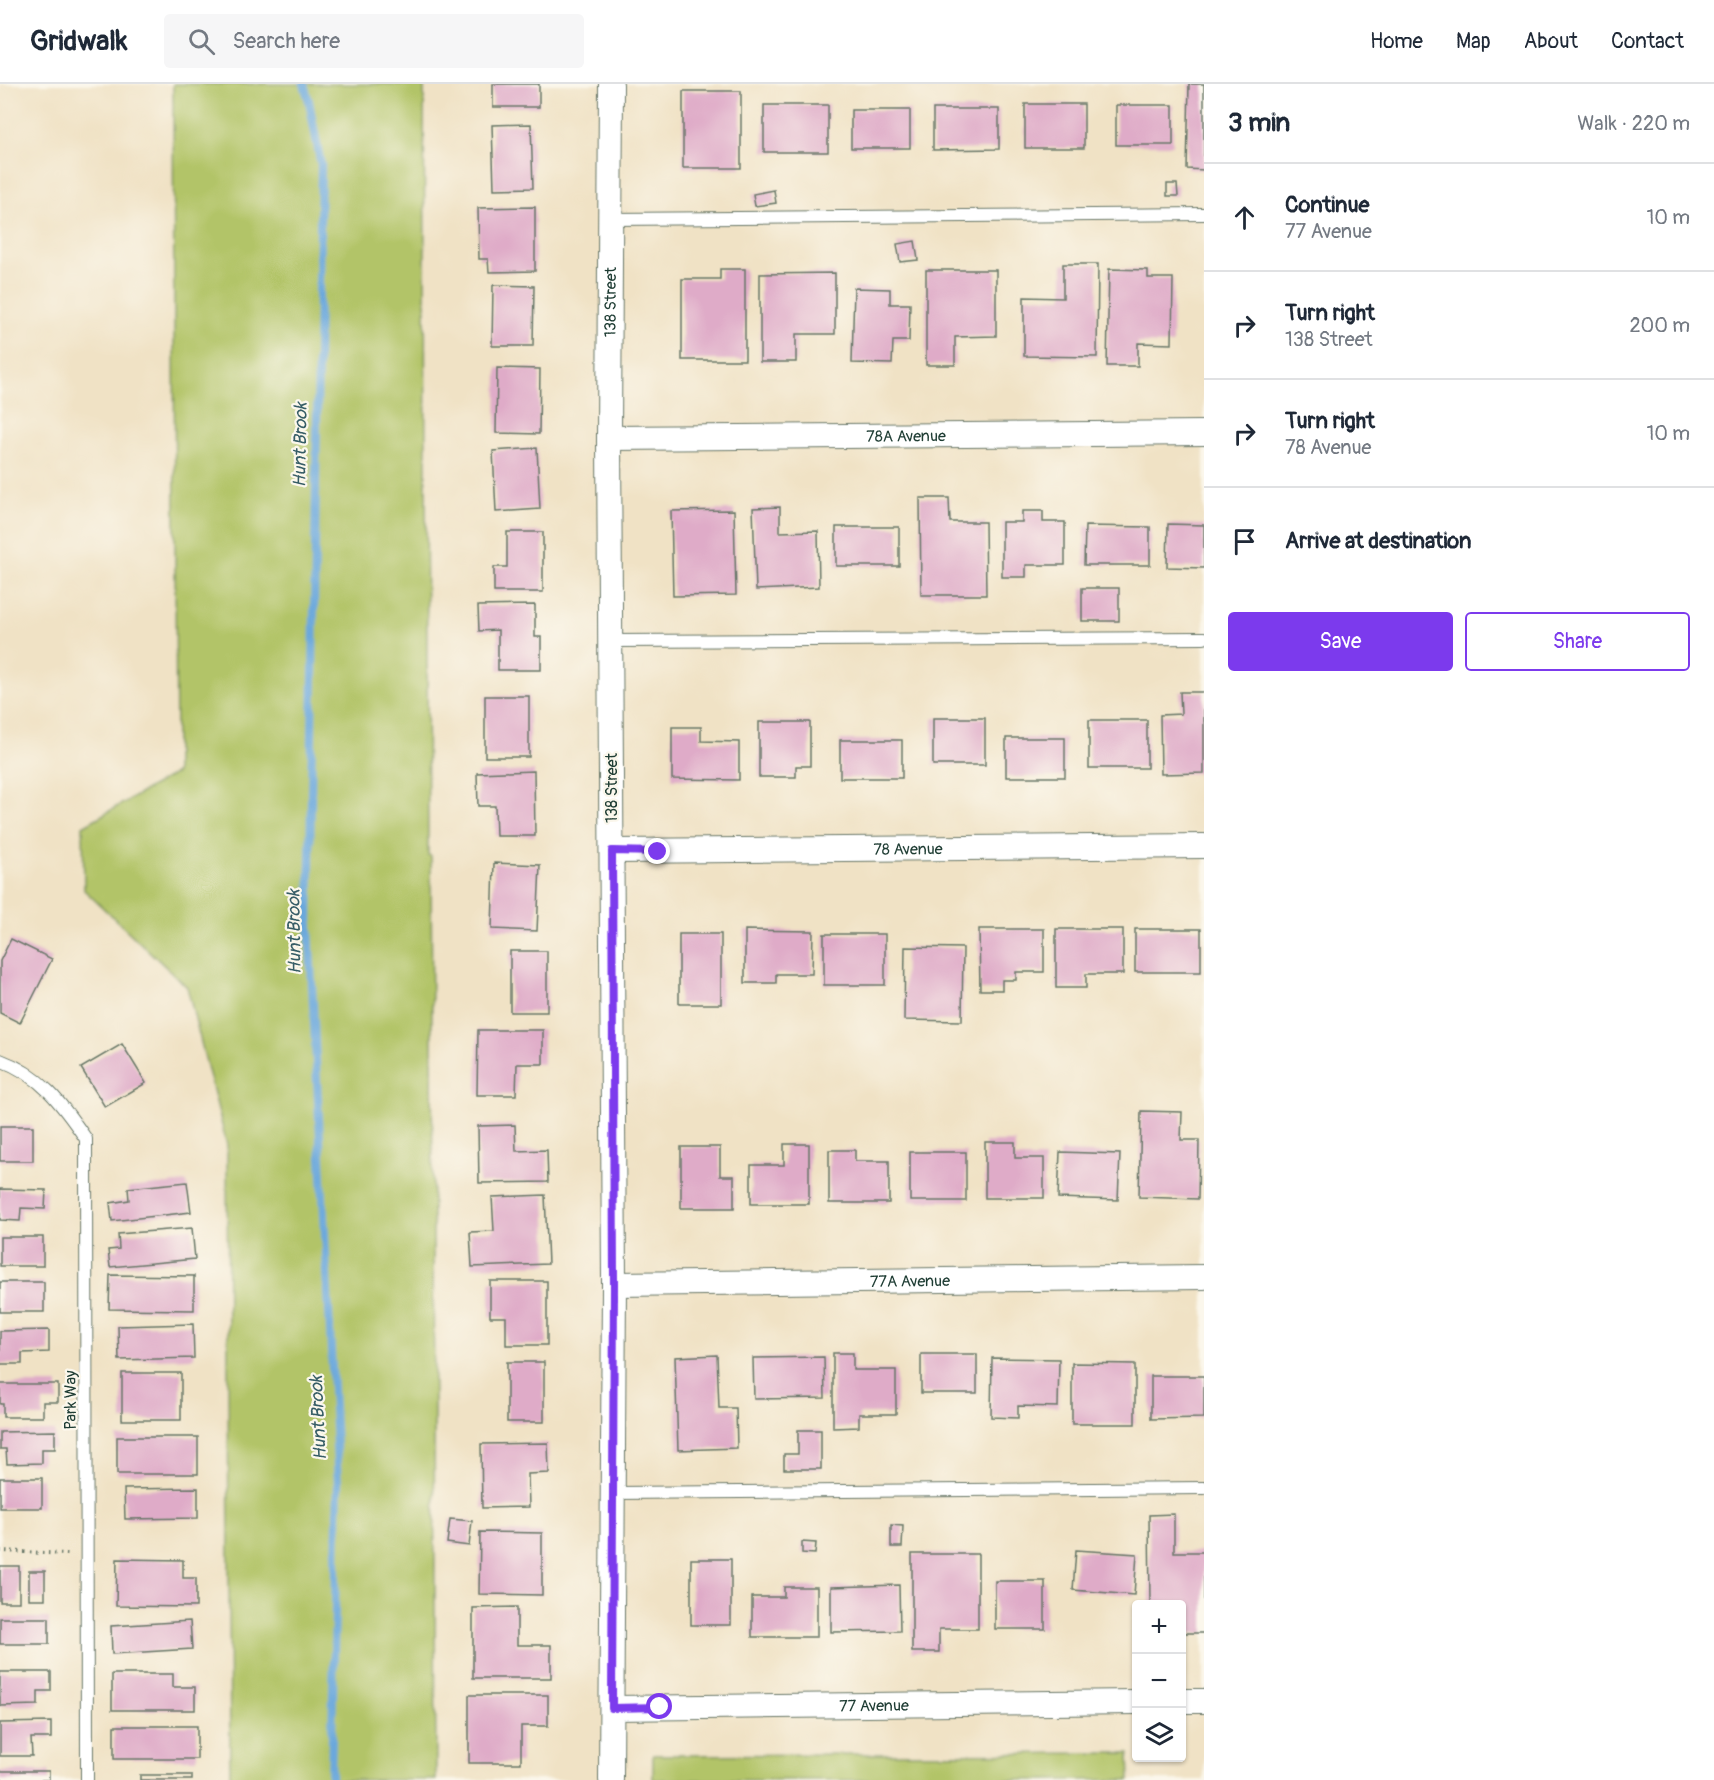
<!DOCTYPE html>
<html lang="en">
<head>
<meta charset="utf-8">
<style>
  :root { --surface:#fff; --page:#f6f6f7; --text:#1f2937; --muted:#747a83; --line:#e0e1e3; --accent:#7c3aed }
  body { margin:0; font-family:Pangolin,sans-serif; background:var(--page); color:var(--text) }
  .controls { position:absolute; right:18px; bottom:18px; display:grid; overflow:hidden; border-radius:6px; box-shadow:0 2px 4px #0004 }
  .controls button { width:54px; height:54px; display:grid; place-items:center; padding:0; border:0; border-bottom:2px solid var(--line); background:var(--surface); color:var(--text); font:30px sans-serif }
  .stop { position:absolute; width:18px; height:18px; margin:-14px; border:4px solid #7c3aed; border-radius:50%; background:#fff }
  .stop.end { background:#7c3aed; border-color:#fff; box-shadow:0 2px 6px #0008 }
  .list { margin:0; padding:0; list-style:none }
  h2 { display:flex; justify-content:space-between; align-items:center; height:78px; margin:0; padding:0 24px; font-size:26px }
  h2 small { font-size:20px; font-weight:400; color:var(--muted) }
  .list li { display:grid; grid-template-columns:39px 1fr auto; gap:18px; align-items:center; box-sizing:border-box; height:108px; padding:0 24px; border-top:2px solid var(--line) }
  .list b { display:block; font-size:22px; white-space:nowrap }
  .list p { margin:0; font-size:20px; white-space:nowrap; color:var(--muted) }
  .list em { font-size:20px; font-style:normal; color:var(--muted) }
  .actions { display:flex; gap:12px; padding:18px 24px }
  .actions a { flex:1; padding:14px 0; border:2px solid var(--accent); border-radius:6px; text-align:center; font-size:21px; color:var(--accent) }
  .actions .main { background:var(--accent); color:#fff }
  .icon { flex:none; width:33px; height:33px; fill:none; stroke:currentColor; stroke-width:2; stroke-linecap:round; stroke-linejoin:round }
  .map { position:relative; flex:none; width:1204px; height:1696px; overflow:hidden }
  header { display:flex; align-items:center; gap:36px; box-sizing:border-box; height:84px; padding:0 30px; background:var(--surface); border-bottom:2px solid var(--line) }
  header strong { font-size:28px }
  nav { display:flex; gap:33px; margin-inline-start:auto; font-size:21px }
  .search { width:420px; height:54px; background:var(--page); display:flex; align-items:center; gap:15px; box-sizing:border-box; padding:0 21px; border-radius:6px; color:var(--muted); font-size:22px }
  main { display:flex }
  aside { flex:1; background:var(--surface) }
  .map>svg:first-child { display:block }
  .green { fill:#b2c467; stroke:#68804e; stroke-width:1.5 }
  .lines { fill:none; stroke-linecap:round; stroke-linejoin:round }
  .stream { stroke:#6aa8dc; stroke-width:8 }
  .building { fill:#dfabc8 }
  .lane-casing { stroke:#687767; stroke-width:14 }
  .street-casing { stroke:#687767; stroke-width:26 }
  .path { stroke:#687767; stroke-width:4; stroke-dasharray:1.5 4.5; stroke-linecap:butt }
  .lane { stroke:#fff; stroke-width:12 }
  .street { stroke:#fff; stroke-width:24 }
  .route { stroke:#7c3aed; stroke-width:8 }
  .labels { text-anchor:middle; stroke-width:4.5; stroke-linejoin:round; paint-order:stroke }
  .street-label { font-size:16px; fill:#1f3d34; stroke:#fbf7ec }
  .water-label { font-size:18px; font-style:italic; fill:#365d66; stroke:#fbf7ec }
</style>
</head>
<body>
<header>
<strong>Gridwalk</strong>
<div class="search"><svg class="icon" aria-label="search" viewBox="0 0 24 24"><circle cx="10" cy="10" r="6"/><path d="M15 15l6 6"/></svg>Search here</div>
<nav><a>Home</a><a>Map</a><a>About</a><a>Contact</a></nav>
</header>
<main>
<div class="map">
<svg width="1204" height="1696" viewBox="0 0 1204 1696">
  <rect width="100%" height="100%" fill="#fbf7ec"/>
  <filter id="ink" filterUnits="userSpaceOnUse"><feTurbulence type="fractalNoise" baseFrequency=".0167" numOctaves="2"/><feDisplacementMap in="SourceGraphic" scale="12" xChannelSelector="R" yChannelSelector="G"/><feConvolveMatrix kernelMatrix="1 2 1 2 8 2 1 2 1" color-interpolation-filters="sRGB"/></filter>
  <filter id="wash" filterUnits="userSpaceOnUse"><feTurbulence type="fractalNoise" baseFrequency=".008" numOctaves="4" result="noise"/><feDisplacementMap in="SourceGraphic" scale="24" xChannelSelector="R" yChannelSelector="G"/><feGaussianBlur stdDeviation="1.35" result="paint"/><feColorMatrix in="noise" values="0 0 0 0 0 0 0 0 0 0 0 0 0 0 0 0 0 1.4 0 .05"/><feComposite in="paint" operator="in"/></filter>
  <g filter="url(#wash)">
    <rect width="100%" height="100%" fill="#f0e2c5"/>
    <g class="green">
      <path d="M173 0H424L428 771 431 772 436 1696H230L227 1061 187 903 84 806 83 742 176 689Z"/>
      <path d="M1129 1669 1130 1696H653V1671Z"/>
    </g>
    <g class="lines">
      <path class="stream" d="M304 0 309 17 321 81 309 843 338 1400 331 1696"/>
    </g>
    <g id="blocks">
      <g class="building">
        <rect x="493" y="0" width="46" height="23"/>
        <path d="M1189 0H1204V86L1187 85Z"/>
        <rect x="683" y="7" width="58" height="77"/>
        <rect x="1025" y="20" width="59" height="44"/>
        <rect x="764" y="21" width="64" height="47"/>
        <rect x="1116" y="21" width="57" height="40"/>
        <path d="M933 25H999V65L933 66Z"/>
        <rect x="851" y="26" width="59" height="38"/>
        <path d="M531 40 533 104 494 105 492 41Z"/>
        <path d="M1167 100H1177L1178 112H1167Z"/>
        <path d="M774 106 776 119 755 122 753 110Z"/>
        <path d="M535 123V187L489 188 488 175H479L478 124Z"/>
        <path d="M915 157 918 176 900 178 897 160Z"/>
        <path d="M1063 180H1098L1097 273 1024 272V213L1063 214Z"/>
        <path d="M720 185H745V276H682V195H720Z"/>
        <path d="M1109 185 1148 186V194H1173L1172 260 1138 259V282H1107Z"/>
        <path d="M926 186H996V252L955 253V281H926Z"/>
        <path d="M835 189V250H796V278H760V190Z"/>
        <path d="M493 201 534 202 533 262H492Z"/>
        <path d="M854 204 890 205V220H910L909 257H893L892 280 852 279Z"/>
        <path d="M497 284 540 285 539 350 496 349Z"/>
        <path d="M537 364 540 425 496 428 493 367Z"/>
        <path d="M920 414H949L950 438H985L986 511H921Z"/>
        <path d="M780 423V448L818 447 819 503 756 506 753 424Z"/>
        <path d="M734 426 736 511 673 512 671 427Z"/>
        <path d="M1022 427H1043V438H1065V481H1026V493H1002V438H1022Z"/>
        <path d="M1168 440 1204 441V484L1167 483Z"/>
        <path d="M1085 442 1150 443V481H1084Z"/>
        <rect x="836" y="443" width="63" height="39"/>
        <path d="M507 448H543V508H494V483H507Z"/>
        <rect x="1082" y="504" width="37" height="33"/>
        <path d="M535 521V553H541V586H498V546L479 547 478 522Z"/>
        <path d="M1180 608H1204V689L1161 690 1160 631 1181 630Z"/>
        <rect x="485" y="612" width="44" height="61"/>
        <rect x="933" y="634" width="52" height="47"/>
        <rect x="1089" y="636" width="58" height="48"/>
        <path d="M759 638H810V682H796V693H759Z"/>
        <path d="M672 643H701V657L739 658V696L672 695Z"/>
        <rect x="1006" y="654" width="59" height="39"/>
        <rect x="840" y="656" width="62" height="38"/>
        <path d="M534 687 535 752H496L495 722H478L477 689Z"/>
        <path d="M494 779 540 781 537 847 492 845Z"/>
        <path d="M979 845H1044V888H1016V896H1002V906H980Z"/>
        <path d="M1056 845H1123V890H1086V904H1056Z"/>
        <rect x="1135" y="845" width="66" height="43"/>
        <path d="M745 846 813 847 812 890H776V899H745Z"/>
        <rect x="679" y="850" width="42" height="70"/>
        <rect x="824" y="850" width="61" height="51"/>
        <path d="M11 855 52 875 20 939 0 929V877Z"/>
        <path d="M905 863 963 864 962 937 904 936Z"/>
        <rect x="510" y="867" width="37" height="61"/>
        <path d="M478 946H543V980H517L516 1011H477Z"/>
        <path d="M122 960 146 999 105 1023 81 984Z"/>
        <path d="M1141 1027 1182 1028 1181 1056H1199L1198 1115 1139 1113Z"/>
        <path d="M515 1041 516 1067 547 1066 548 1098 479 1099 478 1042Z"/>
        <rect x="0" y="1042" width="33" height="35"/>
        <path d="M985 1058H1015V1074H1044V1114H985Z"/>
        <path d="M784 1060H809V1120H751V1081H784Z"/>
        <path d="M681 1063H720V1092H734V1124H681Z"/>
        <path d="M829 1066H855V1077H889V1119H829Z"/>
        <rect x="910" y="1068" width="56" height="49"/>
        <path d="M1060 1068 1120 1070 1118 1116 1058 1114Z"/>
        <path d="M187 1098 191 1128 112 1137 110 1119 129 1116 128 1104Z"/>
        <path d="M0 1105 46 1106 45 1125 21 1124 20 1137 0 1136Z"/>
        <path d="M545 1111 548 1180 472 1183 470 1148 494 1147 492 1113Z"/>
        <path d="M192 1144 195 1175 110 1183 108 1166 119 1165 118 1150Z"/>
        <rect x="0" y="1153" width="43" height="29"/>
        <path d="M110 1191 194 1192V1226L109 1225Z"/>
        <path d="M490 1197H547V1261H506V1233H490Z"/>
        <rect x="0" y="1198" width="44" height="30"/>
        <path d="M193 1240 194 1274 119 1276 118 1242Z"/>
        <path d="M49 1246V1268L22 1269V1280H0V1247Z"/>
        <path d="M833 1269H853V1286H896V1330H859V1343L833 1344Z"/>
        <rect x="921" y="1270" width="56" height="39"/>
        <path d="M717 1271 719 1324H736L737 1364 678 1366 675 1273Z"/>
        <path d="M824 1273 825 1314 754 1315 753 1274Z"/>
        <path d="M992 1274 1059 1275 1058 1323 1018 1322V1334L991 1333Z"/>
        <rect x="507" y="1278" width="37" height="60"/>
        <path d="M1072 1279 1135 1280V1340H1072Z"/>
        <rect x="122" y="1289" width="59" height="47"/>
        <path d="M1151 1292H1204V1334L1151 1335Z"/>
        <path d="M0 1300H58V1318H43V1333H3V1320H0Z"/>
        <path d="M798 1346H821V1385H784V1370H798Z"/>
        <path d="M55 1347V1365H42V1379L7 1380 6 1365H0V1348Z"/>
        <rect x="117" y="1353" width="81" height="37"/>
        <path d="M548 1359 549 1389 528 1390 529 1423 482 1424 481 1360Z"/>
        <rect x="0" y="1394" width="42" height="30"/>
        <path d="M198 1404V1434L125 1435 124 1405Z"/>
        <path d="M1174 1430V1468H1204V1549H1182V1520H1150L1149 1431Z"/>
        <path d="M450 1435 472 1437 469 1462 447 1459Z"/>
        <path d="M891 1441 903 1442 902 1463H891Z"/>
        <path d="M480 1448 542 1449V1511L479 1510Z"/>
        <path d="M802 1458 816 1459 815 1470 802 1469Z"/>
        <path d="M1076 1466 1137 1470 1134 1511 1073 1506Z"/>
        <path d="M912 1470H978V1545H939V1568H912Z"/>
        <path d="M117 1475 183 1476V1494H196V1523L116 1522Z"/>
        <rect x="691" y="1475" width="40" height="66"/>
        <rect x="0" y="1482" width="19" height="36"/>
        <rect x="29" y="1487" width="16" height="28"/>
        <rect x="995" y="1497" width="50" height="48"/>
        <path d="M899 1501 900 1547 831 1548V1503Z"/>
        <path d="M784 1503H817V1553H752V1513H784Z"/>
        <path d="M517 1523V1561H551V1594H473V1524Z"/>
        <rect x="0" y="1534" width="49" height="26"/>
        <path d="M190 1537 192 1565 112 1570 111 1542Z"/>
        <path d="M0 1588H51V1607H38V1621L0 1622Z"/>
        <path d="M112 1590H173V1603H195V1626H112Z"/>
        <path d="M469 1611H548V1642H521V1679H469Z"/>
        <path d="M51 1638V1654H31L32 1672H0V1639Z"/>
        <rect x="114" y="1642" width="83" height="33"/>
        <rect x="0" y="1687" width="49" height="9"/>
        <rect x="140" y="1691" width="52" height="5"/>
      </g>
    </g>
  </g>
  <g filter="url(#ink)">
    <use href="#blocks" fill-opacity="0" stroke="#687767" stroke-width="1.5"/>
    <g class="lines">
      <g class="lane-casing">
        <g id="lane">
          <path d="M610 135 1204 130"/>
          <path d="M610 557 1204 554"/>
          <path d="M0 976C41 991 62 1020 86 1055L87 1696"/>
          <path d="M613 1409 1204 1404"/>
        </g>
      </g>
      <g class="street-casing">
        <g id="street">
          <path id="s1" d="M609 354 1204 349"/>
          <path id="s2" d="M612 767 1204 762"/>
          <path id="s3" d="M614 1200 1204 1193"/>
          <path d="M1182 1617H1204"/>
          <path id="s4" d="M612 1624 1136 1618"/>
          <path id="s5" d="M611 1696 614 1200 609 354 611 0"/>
        </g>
      </g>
      <path class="path" d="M0 1467 68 1470"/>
      <use href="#lane" class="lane"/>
      <use href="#street" class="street"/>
    </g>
  </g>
  <g class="lines" filter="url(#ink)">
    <path class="route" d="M658 768 612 767 614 1200 612 1624 660 1623"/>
  </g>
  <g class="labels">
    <g class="street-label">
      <text dy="6" stroke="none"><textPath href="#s5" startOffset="1478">138 Street</textPath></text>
      <text dy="6" stroke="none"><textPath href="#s1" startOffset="297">78A Avenue</textPath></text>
      <text transform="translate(611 704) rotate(-90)" y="6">138 Street</text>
      <text dy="6" stroke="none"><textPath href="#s2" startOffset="296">78 Avenue</textPath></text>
      <text dy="6" stroke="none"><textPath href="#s3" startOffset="296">77A Avenue</textPath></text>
      <text transform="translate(70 1316) rotate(-90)" y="6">Park Way</text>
      <text dy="6" stroke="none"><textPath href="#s4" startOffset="262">77 Avenue</textPath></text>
    </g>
    <g class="water-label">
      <text transform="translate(300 361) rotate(-89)" y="6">Hunt Brook</text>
      <text transform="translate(294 848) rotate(-91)" y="6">Hunt Brook</text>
      <text transform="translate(318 1334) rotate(-93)" y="6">Hunt Brook</text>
    </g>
  </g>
</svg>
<div class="controls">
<button>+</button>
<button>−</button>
<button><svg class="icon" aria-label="layers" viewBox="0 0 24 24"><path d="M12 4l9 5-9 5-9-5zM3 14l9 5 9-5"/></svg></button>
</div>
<div class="stop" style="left:660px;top:1623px"></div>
<div class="stop end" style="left:658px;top:768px"></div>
</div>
<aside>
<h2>3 min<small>Walk · 220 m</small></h2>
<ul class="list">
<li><svg class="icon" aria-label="ahead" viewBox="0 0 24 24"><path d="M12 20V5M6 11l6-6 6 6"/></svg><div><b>Continue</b><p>77 Avenue</p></div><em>10 m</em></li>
<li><svg class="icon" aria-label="right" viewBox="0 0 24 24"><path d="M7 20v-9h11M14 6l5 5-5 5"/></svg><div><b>Turn right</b><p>138 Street</p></div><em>200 m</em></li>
<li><svg class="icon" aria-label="right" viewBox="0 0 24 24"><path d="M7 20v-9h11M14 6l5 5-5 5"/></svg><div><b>Turn right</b><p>78 Avenue</p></div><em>10 m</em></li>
<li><svg class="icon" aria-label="arrive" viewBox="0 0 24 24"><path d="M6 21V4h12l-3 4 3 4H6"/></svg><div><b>Arrive at destination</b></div></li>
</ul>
<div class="actions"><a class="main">Save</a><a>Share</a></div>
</aside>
</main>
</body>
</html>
